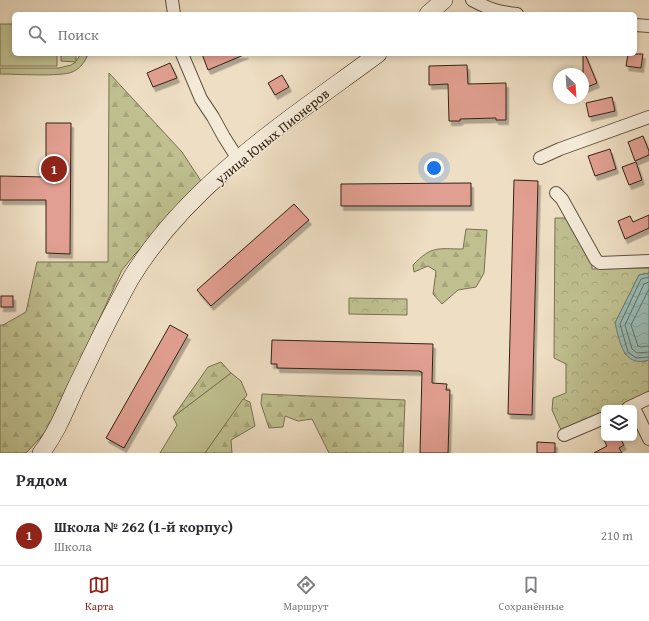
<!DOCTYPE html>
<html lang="ru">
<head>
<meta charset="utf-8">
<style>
  :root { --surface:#fff; --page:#f2f2f3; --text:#2b2b33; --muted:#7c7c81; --line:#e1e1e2; --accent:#8f2418 }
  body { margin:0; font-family:"Gentium Book Plus",serif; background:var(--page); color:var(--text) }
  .controls { position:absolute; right:12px; bottom:12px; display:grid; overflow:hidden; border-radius:6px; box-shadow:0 2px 6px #0003 }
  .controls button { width:36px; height:36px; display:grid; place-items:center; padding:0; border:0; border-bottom:1px solid var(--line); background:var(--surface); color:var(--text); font:20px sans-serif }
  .compass { position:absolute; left:553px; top:68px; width:36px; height:36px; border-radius:50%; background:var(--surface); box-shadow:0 2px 6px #0003; rotate:155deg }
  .you { position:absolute; left:434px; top:168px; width:14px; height:14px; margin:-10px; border:3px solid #fff; border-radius:50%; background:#1a73e8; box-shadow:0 0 0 6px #1a73e833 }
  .badge { display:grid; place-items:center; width:26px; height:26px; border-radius:50%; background:var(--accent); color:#fff; font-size:13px; font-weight:700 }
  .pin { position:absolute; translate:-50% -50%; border:2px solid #fff; box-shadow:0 1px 4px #0006 }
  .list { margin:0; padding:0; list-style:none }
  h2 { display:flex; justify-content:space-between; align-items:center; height:52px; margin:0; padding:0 16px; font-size:17px }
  h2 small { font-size:13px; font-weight:400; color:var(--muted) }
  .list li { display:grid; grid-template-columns:26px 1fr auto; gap:12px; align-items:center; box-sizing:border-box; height:60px; padding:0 16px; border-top:1px solid var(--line) }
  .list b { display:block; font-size:15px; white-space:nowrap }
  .list p { margin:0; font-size:13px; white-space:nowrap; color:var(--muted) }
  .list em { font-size:13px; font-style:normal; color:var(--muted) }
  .icon { flex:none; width:22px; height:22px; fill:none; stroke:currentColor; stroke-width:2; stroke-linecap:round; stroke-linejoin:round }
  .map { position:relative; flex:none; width:649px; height:453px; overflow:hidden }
  .search { position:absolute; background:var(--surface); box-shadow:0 2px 6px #0003; left:12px; right:12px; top:12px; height:44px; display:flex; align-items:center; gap:10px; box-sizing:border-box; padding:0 14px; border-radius:6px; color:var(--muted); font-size:15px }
  .sheet { height:112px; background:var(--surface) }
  nav { display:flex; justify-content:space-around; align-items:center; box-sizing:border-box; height:56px; border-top:1px solid var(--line); background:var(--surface); font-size:11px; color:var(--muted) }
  nav a { display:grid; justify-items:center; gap:2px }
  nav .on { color:var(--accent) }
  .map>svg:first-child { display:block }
  .green { fill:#bfbf8f; stroke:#787052 }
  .forest { fill:url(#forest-firs); stroke:#787052 }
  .park { fill:url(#park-crowns); stroke:#787052 }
  .water { fill:url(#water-waves); stroke:#707e75 }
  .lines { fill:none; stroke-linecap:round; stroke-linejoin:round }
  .shore { stroke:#666f65; stroke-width:1 }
  .building { fill:#e19f91; stroke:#322215; filter:url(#shadow) }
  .street-casing { stroke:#615140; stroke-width:14 }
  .secondary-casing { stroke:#322215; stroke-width:18 }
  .street { stroke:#f4ead8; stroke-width:12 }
  .secondary { stroke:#f4ead8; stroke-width:17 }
  .labels { text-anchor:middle; stroke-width:3; stroke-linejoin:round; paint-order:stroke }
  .street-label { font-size:14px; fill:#322215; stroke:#f4ead8 }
</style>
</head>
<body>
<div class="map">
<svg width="649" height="453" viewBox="0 0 649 453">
  <defs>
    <pattern id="forest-firs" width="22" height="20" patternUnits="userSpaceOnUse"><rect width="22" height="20" fill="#bfbf8f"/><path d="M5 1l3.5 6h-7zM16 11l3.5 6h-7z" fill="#a5a47a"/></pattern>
    <pattern id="park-crowns" width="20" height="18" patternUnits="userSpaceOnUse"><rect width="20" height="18" fill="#bfbf8f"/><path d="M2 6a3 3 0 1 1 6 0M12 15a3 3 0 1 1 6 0" fill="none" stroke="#a5a47a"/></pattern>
    <pattern id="water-waves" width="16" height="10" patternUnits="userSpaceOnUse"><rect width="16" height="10" fill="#99bcb5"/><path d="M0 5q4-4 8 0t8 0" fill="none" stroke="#84a19b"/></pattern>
    <filter id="shadow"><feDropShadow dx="2.5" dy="4.5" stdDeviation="0" flood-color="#0004"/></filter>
  </defs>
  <rect width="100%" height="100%" fill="#eedec3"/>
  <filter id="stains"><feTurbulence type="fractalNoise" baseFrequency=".005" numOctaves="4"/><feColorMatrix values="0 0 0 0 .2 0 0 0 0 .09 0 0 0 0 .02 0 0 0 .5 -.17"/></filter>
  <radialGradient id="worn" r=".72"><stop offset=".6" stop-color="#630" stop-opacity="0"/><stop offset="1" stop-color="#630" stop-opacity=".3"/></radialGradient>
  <g class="green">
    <path d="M0 24H14V54H57V66H0Z"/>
    <path d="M61 54H76V61L81 54H88C85 62 80 69 72 72 61 77 15 74 0 74V68H59L71 65 76 62 61 61Z"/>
    <path d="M231 373 241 381 247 395 205 453H160L177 425 173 417Z"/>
  </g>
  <g class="forest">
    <path d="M109 73 182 152 201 181 149 240 134 255 122 270 49 428 26 453H0V325H3L26 312 37 262H108Z"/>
    <path d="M466 229 487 230 484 273 476 287 458 290 442 304 433 294 436 271 428 266 414 272 413 265C432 245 438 249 463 249Z"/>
    <path d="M221 362 231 373 173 417 208 367Z"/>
    <path d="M262 394 405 400 403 453H329L312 419 298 421 285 416 283 427 269 428 261 404Z"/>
    <path d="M243 399 250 402 255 426 231 440 232 453H205Z"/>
  </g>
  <g class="park">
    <path d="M555 218H567L592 264V269L649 268V273L639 275 615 323 625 354 643 362 649 360V393L618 408H604V414L561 430 552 410 553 398 566 393V364L554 358Z"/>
    <path d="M349 298 407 299V315L349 314Z"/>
  </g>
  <path class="water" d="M649 273V360C623 368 620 342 615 323L639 275Z"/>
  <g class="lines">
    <g class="shore">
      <path d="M649 277 641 279 620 324 628 352 636 358 649 357"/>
      <path d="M649 282 644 284 625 325 632 349 637 353 649 352"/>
      <path d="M649 289 631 325 638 346 641 347 649 346"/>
    </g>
  </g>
  <g class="building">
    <path d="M202 54H246L208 70Z"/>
    <path d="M583 54H585L597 83 585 88 583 82Z"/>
    <path d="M628 54H643L641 68 626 66Z"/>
    <path d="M170 63 177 78 153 87 147 73Z"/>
    <path d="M467 65 468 84 506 83V120H496V118L460 119V121H449L448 84 429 85V66Z"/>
    <path d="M282 75 289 87 275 95 268 83Z"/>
    <path d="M612 97 615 111 589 117 586 103Z"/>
    <path d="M46 123H71L70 254 46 253V200H0V176L46 177Z"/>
    <path d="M643 136 649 151V155L635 161 628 142Z"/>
    <path d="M610 149 616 169 595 176 588 156Z"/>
    <path d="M636 162 642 180 629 185 622 167Z"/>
    <path d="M514 180 538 181 532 415 508 414Z"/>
    <path d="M471 183V206H341V184Z"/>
    <path d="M294 204 309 220 211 306 197 290Z"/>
    <path d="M649 215V228L625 239 618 221 630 216 633 222Z"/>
    <rect x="1" y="296" width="12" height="11"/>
    <path d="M170 325 188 335 124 448 106 438Z"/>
    <path d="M272 340 433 344 432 383 447 384 446 390H450L448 453H420L422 372H420V371L277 368V364H271Z"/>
    <path d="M603 438H620L624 445 619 448 622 453H594L607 446Z"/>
    <path d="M537 442 555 443V453H537Z"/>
  </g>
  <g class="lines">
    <g class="street-casing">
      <g id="street">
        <path d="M172 0 174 14"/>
        <path d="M472 0C489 9 498 12 517 14"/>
        <path d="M635 25 649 26"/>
        <path d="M182 54 201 99 213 117 224 137 238 159"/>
        <path d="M540 158 560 149 649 117"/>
        <path d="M556 193 562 199 596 260 600 263 649 261"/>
        <path d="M633 406 649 439"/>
        <path d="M628 408 649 398"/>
        <path d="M564 435 604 418"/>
      </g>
    </g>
    <g class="secondary-casing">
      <g id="secondary">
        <path d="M428 14 444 0"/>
        <path d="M41 453C56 434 65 411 75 389 88 363 100 336 114 310 119 300 125 289 131 278 189 183 290 119 378 54"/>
      </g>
    </g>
    <use href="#street" class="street"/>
    <use href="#secondary" class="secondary"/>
  </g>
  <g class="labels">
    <g class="street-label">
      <text transform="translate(272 136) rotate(-39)" y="5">улица Юных Пионеров</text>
    </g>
  </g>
  <rect width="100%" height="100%" filter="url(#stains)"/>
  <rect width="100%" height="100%" fill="url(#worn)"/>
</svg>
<div class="controls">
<button><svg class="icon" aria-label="layers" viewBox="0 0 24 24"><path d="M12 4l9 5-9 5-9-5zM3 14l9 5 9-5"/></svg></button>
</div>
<svg class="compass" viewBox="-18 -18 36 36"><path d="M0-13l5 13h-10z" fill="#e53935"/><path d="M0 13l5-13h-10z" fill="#7c7c81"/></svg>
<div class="you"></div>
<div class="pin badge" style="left:54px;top:169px">1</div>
<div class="search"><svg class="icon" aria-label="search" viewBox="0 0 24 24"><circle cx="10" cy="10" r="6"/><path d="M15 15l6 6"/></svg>Поиск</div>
</div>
<section class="sheet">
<h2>Рядом<small></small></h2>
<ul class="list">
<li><span class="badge">1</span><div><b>Школа № 262 (1-й корпус)</b><p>Школа</p></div><em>210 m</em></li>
</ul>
</section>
<nav>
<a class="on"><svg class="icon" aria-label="map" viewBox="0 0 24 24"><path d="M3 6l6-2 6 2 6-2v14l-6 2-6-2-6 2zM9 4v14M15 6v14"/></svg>Карта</a>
<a><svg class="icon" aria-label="directions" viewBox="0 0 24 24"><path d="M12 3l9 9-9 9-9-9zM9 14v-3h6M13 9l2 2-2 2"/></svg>Маршрут</a>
<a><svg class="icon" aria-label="saved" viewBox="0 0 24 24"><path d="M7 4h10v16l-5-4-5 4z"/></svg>Сохранённые</a>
</nav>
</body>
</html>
